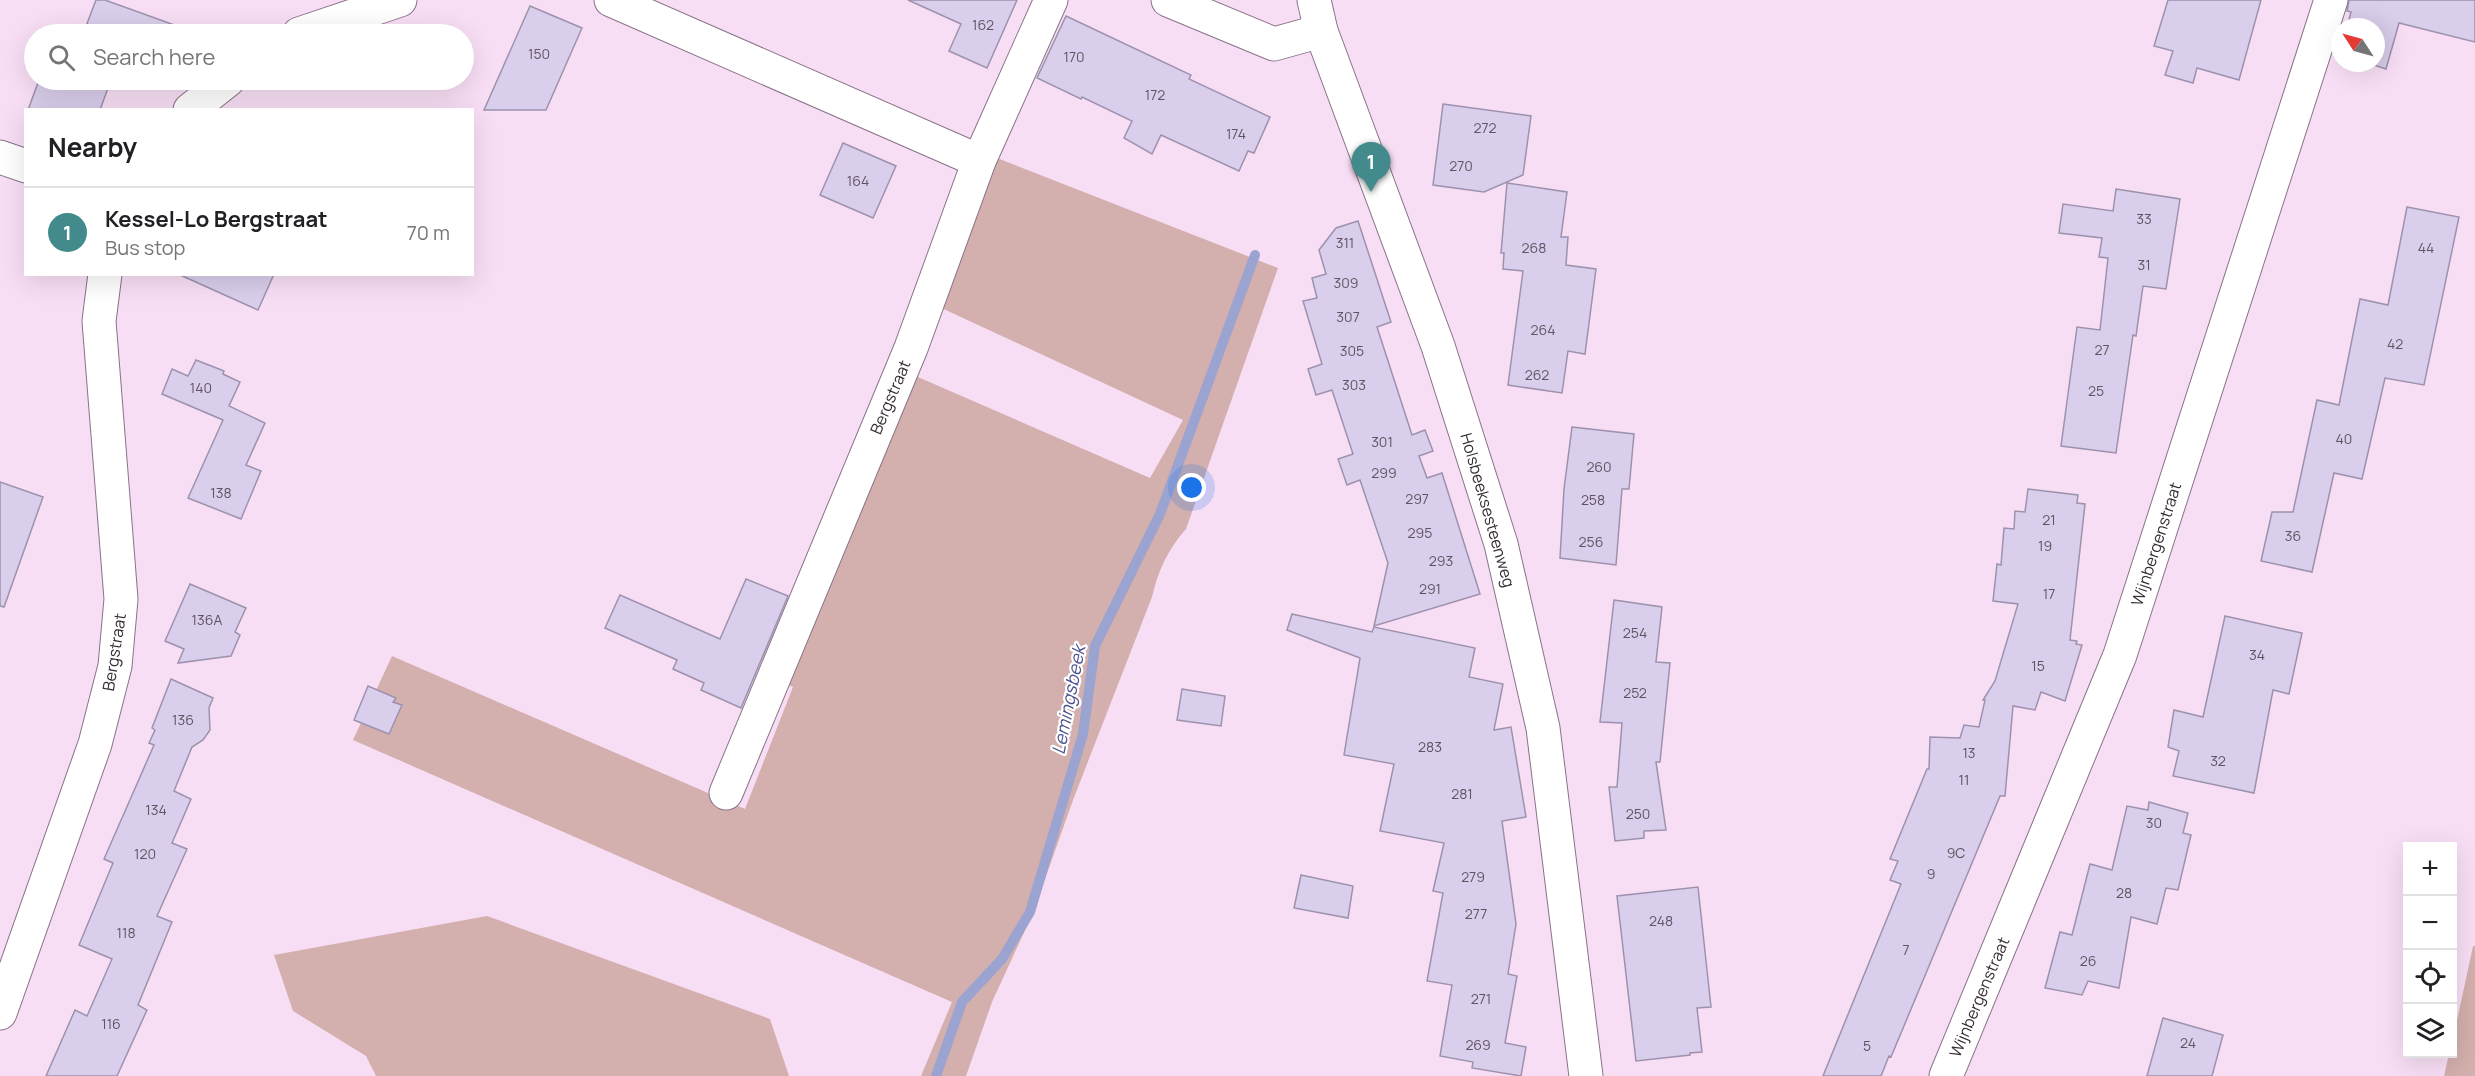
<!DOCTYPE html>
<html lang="en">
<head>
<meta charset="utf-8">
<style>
  :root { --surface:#fff; --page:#f2f2f2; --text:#202124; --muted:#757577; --line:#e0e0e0; --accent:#428a8c }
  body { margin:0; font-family:Manrope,sans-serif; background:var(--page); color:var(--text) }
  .controls { position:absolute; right:18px; bottom:18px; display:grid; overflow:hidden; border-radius:0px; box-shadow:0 6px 24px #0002 }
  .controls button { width:54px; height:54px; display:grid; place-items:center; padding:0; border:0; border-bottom:2px solid var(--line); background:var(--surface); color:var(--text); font:30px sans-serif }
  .compass { position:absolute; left:2331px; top:18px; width:54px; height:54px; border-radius:50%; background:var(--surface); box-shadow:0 6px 24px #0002; rotate:306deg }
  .you { position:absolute; left:1192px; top:488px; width:21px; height:21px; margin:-15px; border:4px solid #fff; border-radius:50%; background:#1a73e8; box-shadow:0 0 0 9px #1a73e833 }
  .badge { display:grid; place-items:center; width:39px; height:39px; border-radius:50%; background:var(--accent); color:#fff; font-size:20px; font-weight:700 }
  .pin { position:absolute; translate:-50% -50px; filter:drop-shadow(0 2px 3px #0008) }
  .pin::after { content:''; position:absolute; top:32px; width:21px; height:18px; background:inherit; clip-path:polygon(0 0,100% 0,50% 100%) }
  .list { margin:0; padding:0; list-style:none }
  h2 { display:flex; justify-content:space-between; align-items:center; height:78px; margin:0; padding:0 24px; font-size:26px }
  h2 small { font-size:20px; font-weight:400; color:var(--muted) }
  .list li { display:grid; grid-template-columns:39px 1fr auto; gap:18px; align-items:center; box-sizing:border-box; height:90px; padding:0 24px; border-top:2px solid var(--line) }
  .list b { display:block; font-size:22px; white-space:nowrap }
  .list p { margin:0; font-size:20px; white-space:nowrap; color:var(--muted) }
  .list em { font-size:20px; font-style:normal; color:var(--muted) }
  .icon { flex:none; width:33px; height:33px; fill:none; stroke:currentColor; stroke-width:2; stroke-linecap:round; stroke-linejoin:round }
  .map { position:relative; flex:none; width:2475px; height:1076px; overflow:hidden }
  .search { position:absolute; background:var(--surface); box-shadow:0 6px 24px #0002; left:24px; top:24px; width:450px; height:66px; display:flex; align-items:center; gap:15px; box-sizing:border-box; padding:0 21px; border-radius:33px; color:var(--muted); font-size:22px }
  .panel { position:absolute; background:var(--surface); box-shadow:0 6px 24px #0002; left:24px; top:108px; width:450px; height:168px; border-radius:0px }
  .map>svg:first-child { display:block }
  .green { fill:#d3afad }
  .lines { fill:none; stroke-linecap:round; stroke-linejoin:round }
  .stream { stroke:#9ba3d0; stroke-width:10 }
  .building { fill:#d9ceeb; stroke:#9d92ae; stroke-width:1.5 }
  .minor-casing { stroke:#897387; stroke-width:35 }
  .minor { stroke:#fff; stroke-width:33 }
  .labels { text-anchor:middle; stroke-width:4.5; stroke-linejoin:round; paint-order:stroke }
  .number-label { font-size:14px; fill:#5f5462 }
  .street-label { font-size:16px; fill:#362c35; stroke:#fff }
  .water-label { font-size:18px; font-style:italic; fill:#4b528d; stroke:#fff }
</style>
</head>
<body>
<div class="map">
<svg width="2475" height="1076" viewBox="0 0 2475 1076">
  <rect width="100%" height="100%" fill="#f8def5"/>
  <g class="green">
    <path d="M992 156 1278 268 1186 529C1168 549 1158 571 1152 597L1073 800 1033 913 992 1002 966 1076H921L952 1002 353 740 392 656 745 809 793 687 782 682 911 374 1150 478 1183 420 937 306Z"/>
    <path d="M487 916 770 1019 789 1076H376L366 1056 293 1011 274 955Z"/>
    <path d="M2473 946H2475V1076H2444L2449 1054H2452L2453 1039Z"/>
  </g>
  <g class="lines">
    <path class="stream" d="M936 1076 962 1002 1002 959 1030 912 1083 734 1095 646 1160 514 1255 255"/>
  </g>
  <g class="building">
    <path d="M96 0H105L191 31 190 34H83Z"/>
    <path d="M908 0H1017L987 68 949 51 961 24Z"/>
    <path d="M2168 0H2261L2239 80 2197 68 2193 83 2165 75 2173 51 2154 46Z"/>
    <path d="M2349 0H2475V42L2399 23 2386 69 2368 63H2376V27H2347L2351 12 2347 11Z"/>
    <path d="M530 6 582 28 546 110H484Z"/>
    <path d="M1066 16 1191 75 1189 79 1270 117 1254 153 1248 151 1239 171 1161 135 1152 154 1124 138 1132 121 1082 97 1081 99 1037 78Z"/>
    <path d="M39 80H84L108 88 100 110H28Z"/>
    <path d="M1443 104 1531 116 1523 175 1484 192 1433 185Z"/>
    <path d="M843 143 896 166 873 218 820 195Z"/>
    <path d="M1507 183 1567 192 1561 237H1568L1566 265 1596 269 1585 354 1568 351 1562 393 1508 385 1523 271 1503 269 1504 253H1501Z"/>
    <path d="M2116 189 2180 199 2166 289 2143 286 2136 336 2133 335 2116 453 2061 446 2077 327 2100 330 2108 258 2099 257 2102 238 2059 233 2063 204 2113 211Z"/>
    <path d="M2407 207 2459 217 2424 385 2385 378 2362 479 2334 473 2312 572 2261 561 2272 512H2293L2317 400 2339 405 2360 299 2388 305Z"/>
    <path d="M1358 221 1391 322 1377 327 1412 435 1425 430 1433 451 1419 456 1427 478 1442 473 1480 594 1374 626 1388 563 1360 480 1347 485 1338 459 1353 454 1332 390 1316 395 1308 369 1322 364 1303 301 1317 298 1312 278 1326 274 1319 250 1336 228Z"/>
    <path d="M178 274H274L258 310Z"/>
    <path d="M196 360 224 371 223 374 240 382 229 406 265 423 246 465 261 471 241 519 188 498 223 420 162 394 172 369 188 376Z"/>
    <path d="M1572 427 1634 434 1629 489H1622L1616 565 1560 558 1564 489Z"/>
    <path d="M0 482 43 497 4 607 0 606Z"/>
    <path d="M2028 489 2078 495 2077 503 2085 504 2070 640 2077 641 2076 644 2082 645 2065 701 2041 692 2035 710 2013 706 2005 796H2000L1891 1057 1889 1056 1881 1076H1823L1901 884 1890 880 1898 861 1890 859 1927 769H1929L1930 737 1960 738 1964 725 1979 727 1985 700H1983L1995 681 2018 604 1993 601 1997 564 2001 565 2004 528 2014 529 2015 511 2025 512Z"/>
    <path d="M746 579 788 596 741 708 701 690 704 683 673 669 677 660 605 628 620 595 720 639Z"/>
    <path d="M190 584 246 608 235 632 240 635 231 656 178 663 184 649 165 641Z"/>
    <path d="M1614 600 1662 607 1656 662 1670 663 1660 762H1656L1666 830 1644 831V838L1615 841 1609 787H1617L1622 723 1600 722Z"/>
    <path d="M1292 614 1372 632 1374 627 1475 648 1469 677 1503 684 1494 730 1511 727 1526 817 1502 821 1516 924 1508 974 1517 976 1505 1043 1526 1047 1521 1076 1472 1068 1473 1062 1440 1056 1452 985 1427 981 1443 893 1433 891 1444 843 1380 831 1394 764 1344 755 1360 658 1287 630Z"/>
    <path d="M2225 616 2302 633 2289 694 2273 690 2254 793 2173 776 2179 751 2168 747 2174 710 2203 717Z"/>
    <path d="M171 679 213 698 209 708 210 730 203 740 192 747 174 791 191 799 172 843 187 849 157 916 172 922 138 1005 147 1010 117 1076H46L75 1010 87 1016 112 959 79 945 113 863 104 859 154 745 149 743 155 730 152 728Z"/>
    <path d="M368 686 396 698 393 702 402 705 389 734 354 720Z"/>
    <path d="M1182 689 1225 696 1221 726 1177 720Z"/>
    <path d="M2149 802 2188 813 2183 833 2191 835 2178 890 2166 888 2157 924 2131 917 2119 988 2088 981 2082 995 2045 988 2060 932 2072 935 2090 864 2112 870 2127 806 2148 810Z"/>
    <path d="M1301 875 1353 886 1348 918 1294 908Z"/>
    <path d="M1698 887 1711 1007 1697 1008 1702 1052 1690 1053V1055L1636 1061 1617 896Z"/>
    <path d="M2163 1018 2223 1035 2212 1076H2147Z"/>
  </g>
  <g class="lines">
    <g class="minor-casing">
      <g id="minor">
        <path d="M611 0 979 161"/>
        <path d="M1168 0 1274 44 1321 31"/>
        <path d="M1314 0 1321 31 1438 346 1501 544 1543 728 1586 1076"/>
        <path d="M299 34 400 0"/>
        <path d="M190 110 228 80"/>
        <path d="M0 157 26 166"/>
        <path d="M726 793 911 348 979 161 1051 0"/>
        <path d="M0 1013 95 744 115 666 121 599 99 321 105 274"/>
        <path d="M1946 1076 2120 655 2331 0"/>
      </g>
    </g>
    <use href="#minor" class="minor"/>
  </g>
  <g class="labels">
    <g class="number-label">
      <text x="983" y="30">162</text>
      <text x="539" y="59">150</text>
      <text x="1074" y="62">170</text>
      <text x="1155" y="100">172</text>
      <text x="1485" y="133">272</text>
      <text x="1236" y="139">174</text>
      <text x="1461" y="171">270</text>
      <text x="858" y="186">164</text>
      <text x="2144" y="224">33</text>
      <text x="1345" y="248">311</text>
      <text x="1534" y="253">268</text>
      <text x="2426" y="253">44</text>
      <text x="2144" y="270">31</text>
      <text x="1346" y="288">309</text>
      <text x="1348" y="322">307</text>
      <text x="1543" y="335">264</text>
      <text x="2395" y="349">42</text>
      <text x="2102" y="355">27</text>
      <text x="1352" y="356">305</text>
      <text x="1537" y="380">262</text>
      <text x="1354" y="390">303</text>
      <text x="201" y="393">140</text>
      <text x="2096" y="396">25</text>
      <text x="2344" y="444">40</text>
      <text x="1382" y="447">301</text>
      <text x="1599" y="472">260</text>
      <text x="1384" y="478">299</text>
      <text x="221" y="498">138</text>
      <text x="1417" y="504">297</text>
      <text x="1593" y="505">258</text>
      <text x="2049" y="525">21</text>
      <text x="1420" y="538">295</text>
      <text x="2293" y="541">36</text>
      <text x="1591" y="547">256</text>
      <text x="2045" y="551">19</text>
      <text x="1441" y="566">293</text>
      <text x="1430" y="594">291</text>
      <text x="2049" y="599">17</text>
      <text x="207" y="625">136A</text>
      <text x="1635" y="638">254</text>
      <text x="2257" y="660">34</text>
      <text x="2038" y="671">15</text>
      <text x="1635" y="698">252</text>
      <text x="183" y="725">136</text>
      <text x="1430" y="752">283</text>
      <text x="1969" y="758">13</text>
      <text x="2218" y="766">32</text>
      <text x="1964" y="785">11</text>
      <text x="1462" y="799">281</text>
      <text x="156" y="815">134</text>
      <text x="1638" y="819">250</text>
      <text x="2154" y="828">30</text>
      <text x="1956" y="858">9C</text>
      <text x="145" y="859">120</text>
      <text x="1931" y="879">9</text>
      <text x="1473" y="882">279</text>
      <text x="2124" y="898">28</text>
      <text x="1476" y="919">277</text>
      <text x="1661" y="926">248</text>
      <text x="126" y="938">118</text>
      <text x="1906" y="955">7</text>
      <text x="2088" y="966">26</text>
      <text x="1481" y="1004">271</text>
      <text x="111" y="1029">116</text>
      <text x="2188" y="1048">24</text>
      <text x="1478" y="1050">269</text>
      <text x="1867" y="1051">5</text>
    </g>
    <g class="street-label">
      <text transform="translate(890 397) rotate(-67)" y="6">Bergstraat</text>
      <text transform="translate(1488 510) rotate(74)" y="6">Holsbeeksesteenweg</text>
      <text transform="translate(2156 544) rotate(-72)" y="6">Wijnbergenstraat</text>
      <text transform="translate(114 652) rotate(-81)" y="6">Bergstraat</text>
      <text transform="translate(1979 997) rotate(-67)" y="6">Wijnbergenstraat</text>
    </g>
    <g class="water-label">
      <text transform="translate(1069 700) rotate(-79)" y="6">Lemingsbeek</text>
    </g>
  </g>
</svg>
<div class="controls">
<button>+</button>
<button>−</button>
<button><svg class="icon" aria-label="locate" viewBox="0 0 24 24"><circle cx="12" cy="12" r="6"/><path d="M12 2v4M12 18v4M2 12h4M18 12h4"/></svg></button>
<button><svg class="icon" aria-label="layers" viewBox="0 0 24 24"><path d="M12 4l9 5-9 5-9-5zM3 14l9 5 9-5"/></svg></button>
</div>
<svg class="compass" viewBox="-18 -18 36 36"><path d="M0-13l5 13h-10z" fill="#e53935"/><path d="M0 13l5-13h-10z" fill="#757577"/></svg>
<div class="you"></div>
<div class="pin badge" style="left:1371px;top:192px">1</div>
<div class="search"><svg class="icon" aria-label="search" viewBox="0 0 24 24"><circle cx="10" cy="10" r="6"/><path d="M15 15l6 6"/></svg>Search here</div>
<section class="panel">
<h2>Nearby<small></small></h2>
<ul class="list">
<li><span class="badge">1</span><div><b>Kessel-Lo Bergstraat</b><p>Bus stop</p></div><em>70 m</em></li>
</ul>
</section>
</div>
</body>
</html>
